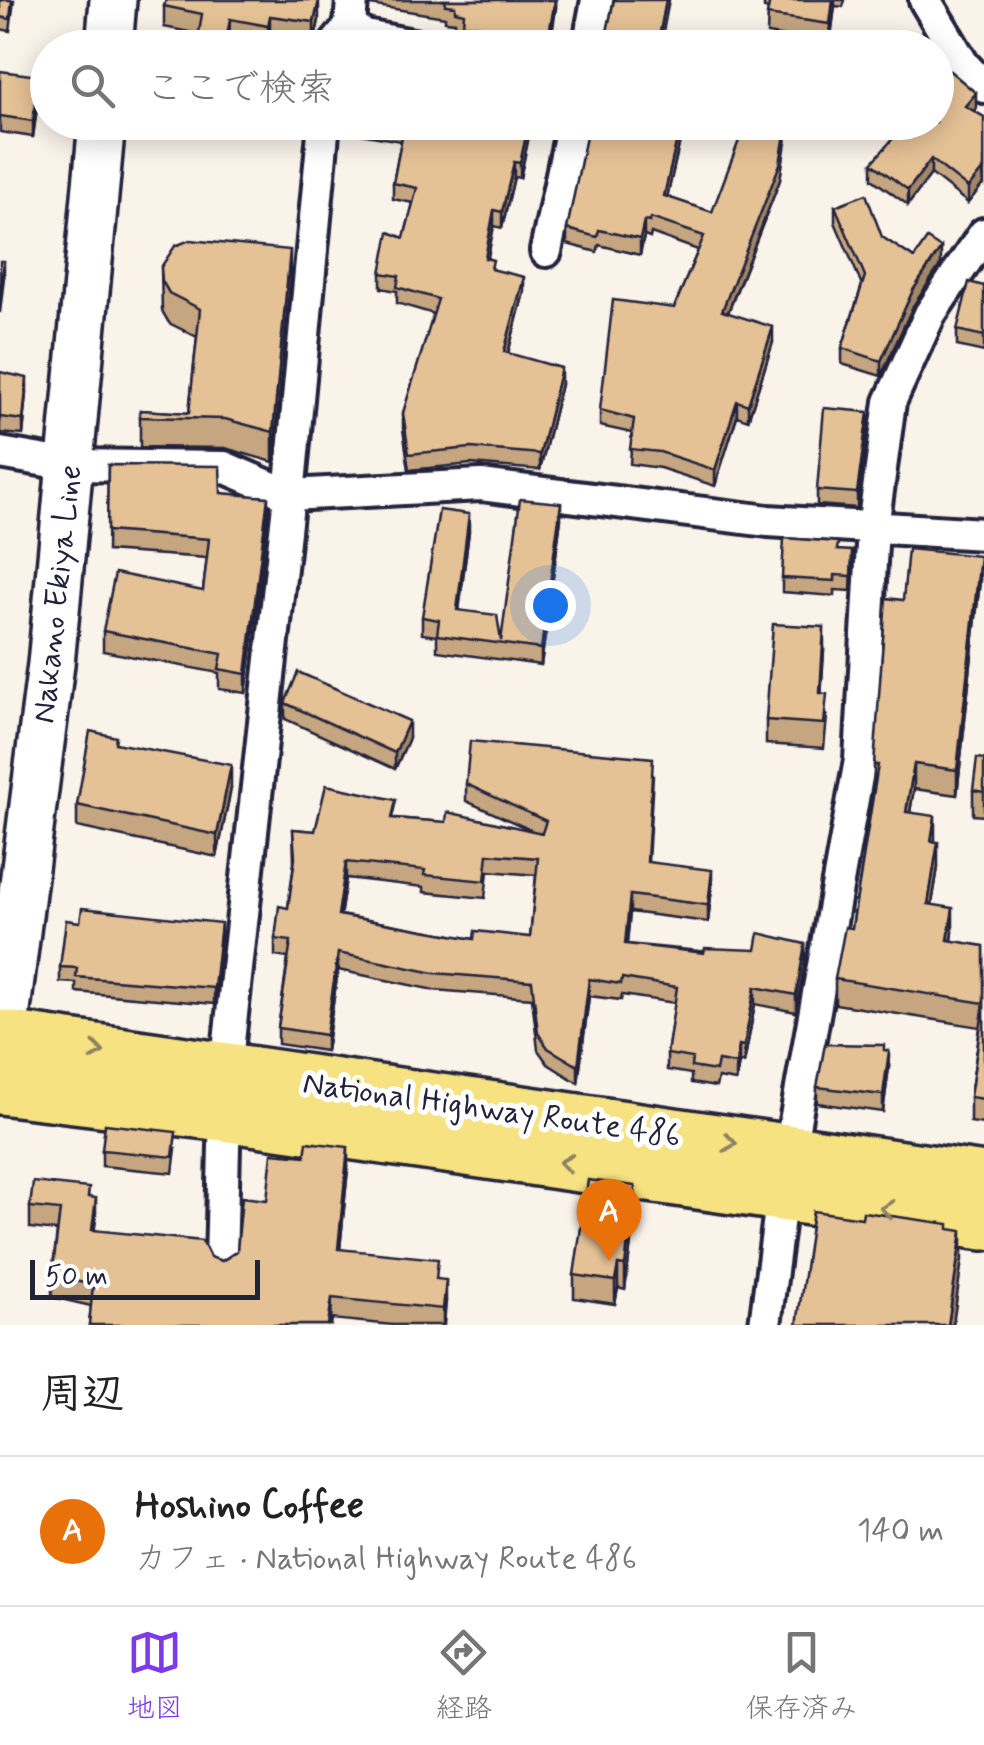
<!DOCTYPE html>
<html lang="ja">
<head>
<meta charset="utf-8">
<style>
  :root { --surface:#fff; --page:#f6f6f6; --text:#222; --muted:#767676; --line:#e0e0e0; --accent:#7c3aed }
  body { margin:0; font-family:Mynerve,"Klee One",sans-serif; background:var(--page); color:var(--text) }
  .scale { position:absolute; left:30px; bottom:25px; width:230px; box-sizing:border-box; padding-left:10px; border:5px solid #22223b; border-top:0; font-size:28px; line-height:35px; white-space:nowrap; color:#22223b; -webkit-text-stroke:8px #fff; paint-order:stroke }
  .you { position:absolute; left:550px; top:605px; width:35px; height:35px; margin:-25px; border:8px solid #fff; border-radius:50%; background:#1a73e8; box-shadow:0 0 0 15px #1a73e833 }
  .badge { display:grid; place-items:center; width:65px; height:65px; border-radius:50%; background:var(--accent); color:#fff; font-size:32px; font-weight:700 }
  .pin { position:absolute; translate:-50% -82px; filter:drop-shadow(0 2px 5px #0008) }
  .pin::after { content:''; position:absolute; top:52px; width:35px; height:30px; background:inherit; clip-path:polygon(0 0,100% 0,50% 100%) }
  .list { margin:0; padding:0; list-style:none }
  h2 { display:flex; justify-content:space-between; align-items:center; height:130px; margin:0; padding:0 40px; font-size:42px }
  h2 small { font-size:32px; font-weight:400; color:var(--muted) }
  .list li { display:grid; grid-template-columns:65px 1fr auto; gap:30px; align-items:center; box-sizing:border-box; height:150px; padding:0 40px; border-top:2px solid var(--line) }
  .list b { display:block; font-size:38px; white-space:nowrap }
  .list p { margin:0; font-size:32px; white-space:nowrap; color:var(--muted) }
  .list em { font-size:32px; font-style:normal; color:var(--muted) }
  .icon { flex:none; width:55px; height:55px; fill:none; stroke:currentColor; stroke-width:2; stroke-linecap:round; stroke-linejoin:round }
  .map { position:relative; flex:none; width:984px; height:1325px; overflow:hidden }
  .search { position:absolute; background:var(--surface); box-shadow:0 5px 25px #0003; left:30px; right:30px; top:30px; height:110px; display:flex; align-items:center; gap:25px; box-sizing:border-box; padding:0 35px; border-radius:55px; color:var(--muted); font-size:38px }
  .sheet { height:280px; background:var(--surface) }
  nav { display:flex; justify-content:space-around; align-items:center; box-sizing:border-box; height:140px; border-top:2px solid var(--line); background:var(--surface); font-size:28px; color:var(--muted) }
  nav a { display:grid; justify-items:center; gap:5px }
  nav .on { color:var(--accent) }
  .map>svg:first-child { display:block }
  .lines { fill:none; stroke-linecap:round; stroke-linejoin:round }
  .street-casing { stroke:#22223b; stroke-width:38 }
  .secondary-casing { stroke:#22223b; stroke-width:52 }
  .highway-casing { stroke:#22223b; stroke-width:62 }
  .street { stroke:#fff; stroke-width:30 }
  .secondary { stroke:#fff; stroke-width:45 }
  .highway { stroke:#f6e281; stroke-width:55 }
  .wall { fill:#c5a681; stroke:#22223b; stroke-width:2.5; fill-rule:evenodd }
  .shaded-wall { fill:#a08769; stroke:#22223b; stroke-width:2.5 }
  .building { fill:#e5c196; stroke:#22223b; stroke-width:2.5; fill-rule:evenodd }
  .oneway { stroke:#8c825e }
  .labels { text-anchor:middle; stroke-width:10; stroke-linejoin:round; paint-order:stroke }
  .street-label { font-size:32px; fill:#22223b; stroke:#fff }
</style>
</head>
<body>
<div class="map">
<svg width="984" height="1325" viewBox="0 0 984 1325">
  <rect width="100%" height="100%" fill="#faf3ea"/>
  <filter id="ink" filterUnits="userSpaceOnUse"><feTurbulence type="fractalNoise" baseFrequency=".01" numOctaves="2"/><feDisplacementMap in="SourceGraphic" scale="20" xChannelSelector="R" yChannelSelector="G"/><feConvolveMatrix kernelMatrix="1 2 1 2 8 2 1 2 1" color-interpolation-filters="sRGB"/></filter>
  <g filter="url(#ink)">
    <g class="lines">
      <g class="street-casing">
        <g id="street">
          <path d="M925 0 963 64 984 87"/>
          <path d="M350 26 365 36 428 48"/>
          <path d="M332 48 350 26 352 0"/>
          <path d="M588 48 597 0"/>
          <path d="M546 251 573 122"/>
          <path d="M0 453 70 465 224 467 289 495 481 485 768 521 984 534"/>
          <path d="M221 1263 226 1069 289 495 324 122"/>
          <path d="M765 1325 782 1194 860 760 873 527 890 402 930 314 984 234"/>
        </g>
      </g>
      <g class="secondary-casing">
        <g id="secondary">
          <path d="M109 48 113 0"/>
          <path d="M0 1065 51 664 102 122"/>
        </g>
      </g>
      <g class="highway-casing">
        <g id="highway">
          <path d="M0 1038 984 1181"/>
          <path d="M0 1086 223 1113 984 1222"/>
        </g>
      </g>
      <use href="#street" class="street"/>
      <use href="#secondary" class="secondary"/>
      <use href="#highway" class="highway"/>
    </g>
    <g class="wall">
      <path d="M0 0H14L10 31 0 29Z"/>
      <path d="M370 0H556V8L550 48H528L463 40V29L455 28V22L445 21V17L370 5Z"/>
      <path d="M764 0H845L843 7 835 6 830 44 767 34 768 9 764 8Z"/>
      <path d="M164 6 319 20 314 43 270 37 268 47 230 40 229 48H197L199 34 164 27Z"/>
      <path d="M0 71 39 93 33 137 0 132Z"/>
      <path d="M976 108 974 111 984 117V185L983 184 968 203 931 174 908 205 872 179V163Z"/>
      <path d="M342 122H532L520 178 514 177 502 228 494 226 487 258 493 269 524 292 508 354 561 384 540 470 471 464 409 470 403 429V413L434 314 397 303V291L381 288V273L404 238 413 203 393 199V183L401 141 342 131Z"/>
      <path d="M788 122 780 180 728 313 773 342 748 420 737 416 715 486 660 468 630 464 632 433 600 426V410L674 308 698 250 651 233 650 238 644 236 640 255 599 245 597 252 567 244V229L679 145 667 197 712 212Z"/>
      <path d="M835 206 914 258 941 264 913 306 881 376 842 364V348L862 285 835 222Z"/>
      <path d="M161 267 290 280 273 462 225 448 140 447V410L189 413 197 337 169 323 162 311Z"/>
      <path d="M984 286V352L957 346V330Z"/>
      <path d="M0 372 27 393 23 435 0 433Z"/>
      <path d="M868 427 857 508 817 505V490Z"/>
      <path d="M108 465 221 493 268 516 246 693 219 689V673L103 651V631L203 591 207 558 107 551Z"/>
      <path d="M561 519 541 665 437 651V636L422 634V617L469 531 459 610 501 641Z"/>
      <path d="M838 550 852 566 851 591 835 590V596L782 592V578Z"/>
      <path d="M980 580 957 795 914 789 910 812 935 842 938 867 932 904 953 932 952 941 984 946V1124L970 1122V1097L980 1027 835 1004V979L852 928 874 789V765L903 600Z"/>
      <path d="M824 650 821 694 827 717 824 748 766 744V720Z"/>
      <path d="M285 703 409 738 395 769 285 719Z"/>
      <path d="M116 743 231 788 217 857 77 827V805Z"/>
      <path d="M984 759V816L973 815V790Z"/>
      <path d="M653 775 648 862 712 887 708 922 630 912 627 944 805 961 796 1012 755 1004 744 1063 739 1062 736 1081 718 1078 716 1087 691 1083V1074L667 1070V1054L675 1003 622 995 621 1000 589 996 578 1083 548 1064 538 1050 532 998 434 990 338 970 326 1051 278 1044V1028L288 958 275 956V939L288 908 294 862 293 829 315 831 396 818 531 830 466 801V784ZM488 871 536 875 530 937 474 939 340 915 346 878 424 887V892L485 898Z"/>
      <path d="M221 939 214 1004 76 992V983L60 982V967Z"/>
      <path d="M889 1067 883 1112 817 1103V1087Z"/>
      <path d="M176 1148 173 1173 102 1166V1150Z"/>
      <path d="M348 1168 340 1249 438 1279 446 1301 444 1325H393L332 1319 331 1325H89L91 1306 52 1297V1276L57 1231 30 1228V1207L89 1197 96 1219 94 1230 222 1261 237 1251 267 1200Z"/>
      <path d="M635 1210 625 1290 618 1288 615 1304 574 1298V1275Z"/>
    </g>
    <g class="shaded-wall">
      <path d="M319 0V20L314 43V22Z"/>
      <path d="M555 0H556V8L549 48V34Z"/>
      <path d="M666 0H669L660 48H657Z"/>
      <path d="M833 0H835V6L830 44V24Z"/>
      <path d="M270 16V37L268 47V26Z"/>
      <path d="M230 19 229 48H225Z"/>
      <path d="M39 76V93L33 137V121Z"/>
      <path d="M976 93V108L965 121V106Z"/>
      <path d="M529 122H532L520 178V163Z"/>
      <path d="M787 122H788V130L780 180 722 327V311Z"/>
      <path d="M679 130V145L664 211V196Z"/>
      <path d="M931 159V174L908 205V190Z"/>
      <path d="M514 162V177L502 228V212Z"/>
      <path d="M983 169V184L968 203V188Z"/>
      <path d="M494 210V226L485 273V258Z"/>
      <path d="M644 221V236L640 255V239Z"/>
      <path d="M941 248V264L913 306 881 376V361L913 290Z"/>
      <path d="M290 250V280L273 462V432Z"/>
      <path d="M4 261V277L0 313V297Z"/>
      <path d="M524 277V292L504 368V352Z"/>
      <path d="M773 327V342L748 420V405Z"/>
      <path d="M561 368V384L540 470V454Z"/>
      <path d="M27 378V393L23 435V420Z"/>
      <path d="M737 401V416L715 486V470Z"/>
      <path d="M868 412V427L857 508V493Z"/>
      <path d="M268 497V516L246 693V674Z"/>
      <path d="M561 503V519L541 665V649Z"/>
      <path d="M469 514V531L457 626V610Z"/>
      <path d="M980 556V580L957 795V770Z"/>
      <path d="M824 627V650L820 717V693Z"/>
      <path d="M409 721V738L395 769V753Z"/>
      <path d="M914 764V789L906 836V812Z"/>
      <path d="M231 765V788L217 857V835Z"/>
      <path d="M935 816V841L931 866V841Z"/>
      <path d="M938 842V867L928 928V904Z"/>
      <path d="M346 862V878L338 931V915Z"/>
      <path d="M712 870V887L708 922V905Z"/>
      <path d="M630 895V912L625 961V944Z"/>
      <path d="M953 908V932L948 965V940Z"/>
      <path d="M221 923V939L214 1004V988Z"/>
      <path d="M805 944V961L796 1012V995Z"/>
      <path d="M338 953V970L326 1051V1035Z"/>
      <path d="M589 979V996L578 1083V1066Z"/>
      <path d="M755 987V1004L744 1063V1046Z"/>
      <path d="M739 1045V1062L736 1081V1064Z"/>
      <path d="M889 1051V1067L883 1112V1095Z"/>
      <path d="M348 1147V1168L338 1270V1249Z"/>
      <path d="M635 1186V1210L625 1290V1266Z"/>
      <path d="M96 1198V1219L92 1251V1230Z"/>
      <path d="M962 1231V1260L953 1325H948Z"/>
      <path d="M618 1265V1288L615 1304V1281Z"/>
      <path d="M446 1280V1301L443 1325V1309Z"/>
      <path d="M332 1298 331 1325H328Z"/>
    </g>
    <g class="building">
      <path d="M0 0H12L10 19 0 17Z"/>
      <path d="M166 0H319L314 22 270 16 268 26 230 19 225 48 197 45 202 14 164 6Z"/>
      <path d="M441 0H555L549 34 463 24 464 13 455 11V6L445 5 446 1Z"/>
      <path d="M614 0H666L657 48H598L606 36Z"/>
      <path d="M770 0H833L830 24 767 15Z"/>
      <path d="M0 71 39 76 33 121 0 116Z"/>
      <path d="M950 71 976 93 965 106 984 117V169H983L968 188 931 159 908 190 872 163 907 122H936V87Z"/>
      <path d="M384 122H529L520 163 514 162 502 212 494 210 485 258 493 260 491 269 524 277 504 352 561 368 540 454 471 448 409 454 403 413 438 299 397 287 399 276 381 273 389 232 404 238 417 188 393 183 404 126Z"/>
      <path d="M589 122H646L679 130 664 196 712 212 746 122H787L780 164 722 311 773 327 748 405 737 401 715 470 660 452 630 449 634 419 600 410 613 300 674 308 704 236 651 218 650 222 644 221 640 239 599 230 597 237 567 229Z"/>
      <path d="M866 194 882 237 914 258 927 239 941 248 913 290 881 361 842 348 865 276 835 206Z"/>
      <path d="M190 240 290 250 273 432 225 419 140 417V410L189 413 200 309 169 293 162 281 161 267 175 246Z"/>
      <path d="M0 261H4L0 297Z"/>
      <path d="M969 282 984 286V336L957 330Z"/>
      <path d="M0 372 27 378 23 420 0 417Z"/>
      <path d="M824 408 868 412 857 493 817 490Z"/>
      <path d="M108 465 220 466 221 493 268 497 246 674 219 669 222 654 103 631 115 573 203 591 209 539 107 531Z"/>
      <path d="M520 499 561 503 541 649 437 635 439 620 422 617 439 510 469 514 457 610 497 615 501 641Z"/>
      <path d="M784 538 838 542 837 550 852 551 851 576 835 575V581L782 578Z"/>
      <path d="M908 549 980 556 957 770 914 764 906 812 935 816 931 841 938 842 928 904 953 908 948 940 984 946V1099L970 1097 984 1003 835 979 845 927 852 928 878 765H874L886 598 903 600Z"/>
      <path d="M773 624 824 627 820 693 827 694 824 724 766 720Z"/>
      <path d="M298 672 409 721 395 753 285 703Z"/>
      <path d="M90 731 116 737 115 743 231 765 217 835 77 805Z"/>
      <path d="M470 741 653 758 647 862 712 870 708 905 630 895 625 944 704 953 705 948 756 950 759 933 805 944 796 995 755 987 744 1046 739 1045 736 1064 718 1061 716 1071 691 1067 692 1058 667 1054 677 987 622 978 621 984 589 979 578 1066 548 1048 538 1033 532 981 434 973 338 953 326 1035 278 1028 291 941 275 939 279 906 288 908 295 858 293 829 315 831 326 785 396 800 392 818 446 822 447 812 542 833 546 821 466 784ZM488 854 538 858 530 937 475 931 474 939 338 915 346 862 425 870 424 875 485 881Z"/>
      <path d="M977 758 984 759V792L973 790Z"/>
      <path d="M82 908 221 923 214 988 76 977 77 968 60 967 66 920 80 922Z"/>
      <path d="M825 1044 884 1045V1050L889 1051 883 1095 817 1087Z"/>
      <path d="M105 1124 176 1132 173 1157 102 1150Z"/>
      <path d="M307 1142 348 1147 338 1249 438 1259 436 1279 446 1280 443 1309 332 1298 328 1325H89L93 1285 52 1276 60 1210 30 1207 33 1182 89 1188 88 1197 96 1198 92 1230 202 1241 210 1257 222 1261 237 1251 242 1197 267 1200 272 1153 305 1156Z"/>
      <path d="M588 1180 635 1186 625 1266 618 1265 615 1281 574 1275Z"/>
      <path d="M813 1211 862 1218 863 1212 949 1224V1229L962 1231 948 1325H797Z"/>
    </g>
    <defs><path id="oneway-chevron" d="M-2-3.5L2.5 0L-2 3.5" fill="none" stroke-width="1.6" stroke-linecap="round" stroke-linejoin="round" transform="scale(2.5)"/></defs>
    <g class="oneway">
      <use href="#oneway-chevron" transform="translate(97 1051) rotate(8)"/>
      <use href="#oneway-chevron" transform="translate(730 1143) rotate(8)"/>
      <use href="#oneway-chevron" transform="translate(566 1163) rotate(-172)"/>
      <use href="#oneway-chevron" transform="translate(887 1209) rotate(-172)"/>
    </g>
  </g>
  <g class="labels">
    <g class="street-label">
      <text transform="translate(56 594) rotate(-84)" y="11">Nakano Ekiya Line</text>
      <text transform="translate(492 1108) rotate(8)" y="11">National Highway Route 486</text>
    </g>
  </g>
</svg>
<div class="scale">50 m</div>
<div class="you"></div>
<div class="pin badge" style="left:609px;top:1261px;background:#e8710a">A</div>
<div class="search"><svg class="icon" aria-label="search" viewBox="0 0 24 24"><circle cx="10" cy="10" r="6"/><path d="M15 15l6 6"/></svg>ここで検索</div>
</div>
<section class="sheet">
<h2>周辺<small></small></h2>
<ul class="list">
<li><span class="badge" style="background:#e8710a">A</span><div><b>Hoshino Coffee</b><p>カフェ · National Highway Route 486</p></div><em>140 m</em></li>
</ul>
</section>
<nav>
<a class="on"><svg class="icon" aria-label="map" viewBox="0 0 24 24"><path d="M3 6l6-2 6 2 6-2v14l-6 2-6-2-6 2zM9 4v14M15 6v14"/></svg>地図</a>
<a><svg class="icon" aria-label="directions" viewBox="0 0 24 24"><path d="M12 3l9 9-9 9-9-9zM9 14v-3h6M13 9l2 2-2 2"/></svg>経路</a>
<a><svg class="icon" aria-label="saved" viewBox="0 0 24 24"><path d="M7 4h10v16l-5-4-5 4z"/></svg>保存済み</a>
</nav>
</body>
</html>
